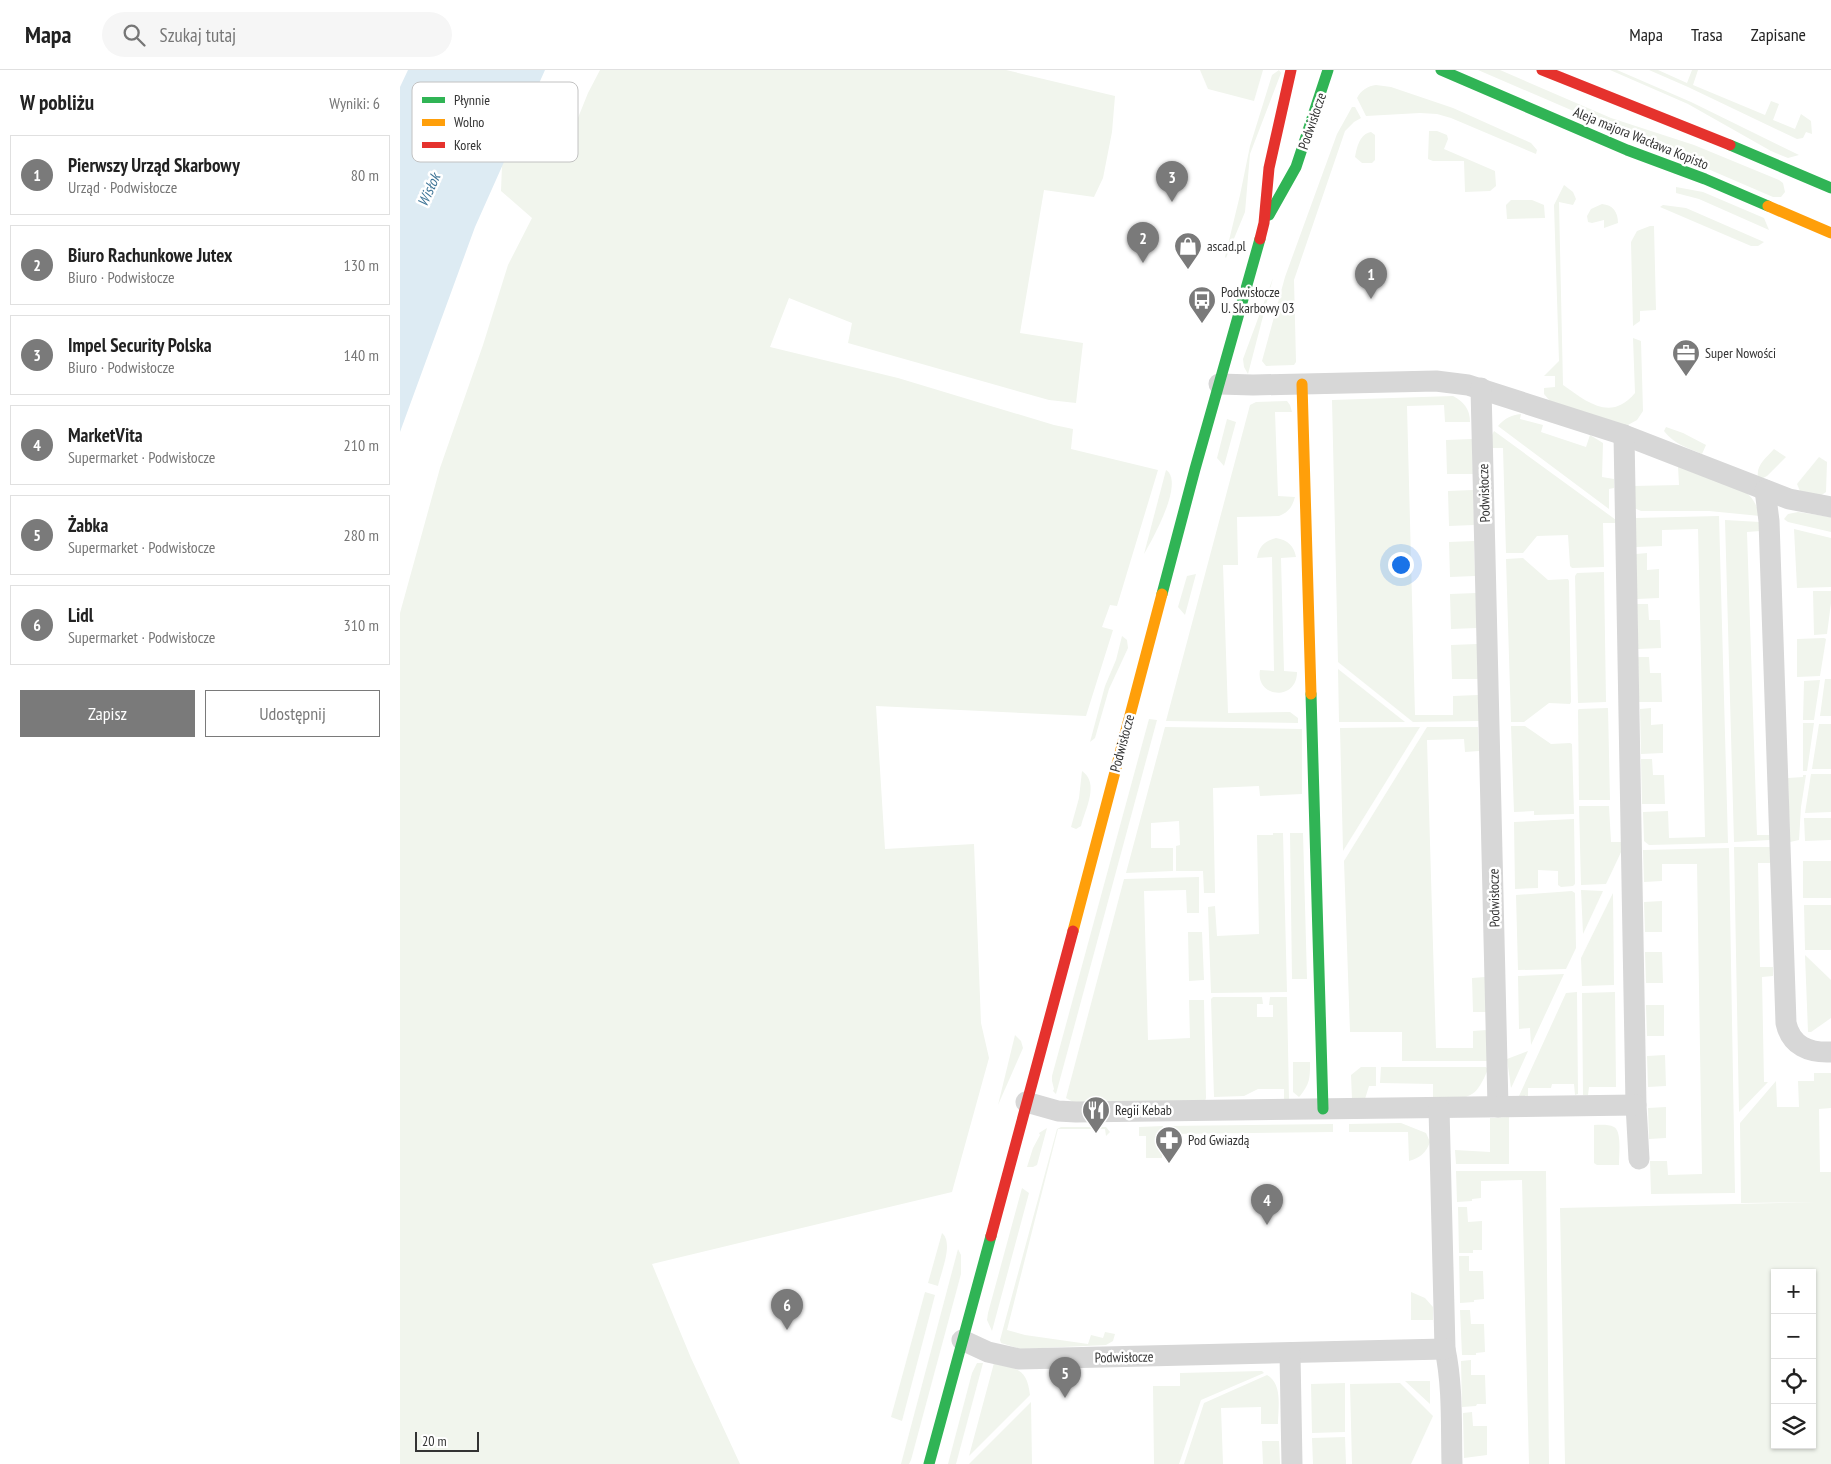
<!DOCTYPE html>
<html lang="pl">
<head>
<meta charset="utf-8">
<style>
  :root { --surface:#fff; --page:#f6f6f6; --text:#222; --muted:#767676; --line:#e0e0e0; --accent:#7a7a7a }
  body { margin:0; font-family:"PT Sans Narrow",sans-serif; background:var(--page); color:var(--text) }
  .controls { position:absolute; right:15px; bottom:15px; display:grid; overflow:hidden; border-radius:0px; box-shadow:0 1px 4px #0004 }
  .controls button { width:45px; height:45px; display:grid; place-items:center; padding:0; border:0; border-bottom:1px solid var(--line); background:var(--surface); color:var(--text); font:25px sans-serif }
  .scale { position:absolute; left:15px; bottom:12px; width:64px; box-sizing:border-box; padding-left:5px; border:2px solid #333; border-top:0; font-size:14px; line-height:18px; white-space:nowrap; color:#333; -webkit-text-stroke:4px #fff; paint-order:stroke }
  .you { position:absolute; left:1000px; top:494px; width:18px; height:18px; margin:-12px; border:4px solid #fff; border-radius:50%; background:#1a73e8; box-shadow:0 0 0 8px #1a73e833 }
  .badge { display:grid; place-items:center; width:32px; height:32px; border-radius:50%; background:var(--accent); color:#fff; font-size:16px; font-weight:700 }
  .pin { position:absolute; translate:-50% -41px; filter:drop-shadow(0 1px 2px #0008) }
  .pin::after { content:''; position:absolute; top:26px; width:18px; height:15px; background:inherit; clip-path:polygon(0 0,100% 0,50% 100%) }
  .list { margin:0; padding:0; list-style:none }
  h2 { display:flex; justify-content:space-between; align-items:center; height:65px; margin:0; padding:0 20px; font-size:21px }
  h2 small { font-size:16px; font-weight:400; color:var(--muted) }
  .list li { display:grid; grid-template-columns:32px 1fr auto; gap:15px; align-items:center; box-sizing:border-box; height:80px; margin:0 10px 10px; padding:0 10px; border:1px solid var(--line); border-radius:0px }
  .list b { display:block; font-size:19px; white-space:nowrap }
  .list p { margin:0; font-size:16px; white-space:nowrap; color:var(--muted) }
  .list em { font-size:16px; font-style:normal; color:var(--muted) }
  .actions { display:flex; gap:10px; padding:15px 20px }
  .actions a { flex:1; padding:11px 0; border:1px solid var(--accent); border-radius:0px; text-align:center; font-size:18px; color:var(--accent) }
  .actions .main { background:var(--accent); color:#fff }
  .icon { flex:none; width:28px; height:28px; fill:none; stroke:currentColor; stroke-width:2; stroke-linecap:round; stroke-linejoin:round }
  .map { position:relative; flex:none; width:1431px; height:1394px; overflow:hidden }
  header { display:flex; align-items:center; gap:30px; box-sizing:border-box; height:70px; padding:0 25px; background:var(--surface); border-bottom:1px solid var(--line) }
  header strong { font-size:24px }
  nav { display:flex; gap:28px; margin-inline-start:auto; font-size:18px }
  .search { width:350px; height:45px; background:var(--page); display:flex; align-items:center; gap:12px; box-sizing:border-box; padding:0 18px; border-radius:28px; color:var(--muted); font-size:19px }
  main { display:flex }
  aside { flex:1; background:var(--surface) }
  .map>svg:first-child { display:block }
  .green { fill:#f1f5ed; fill-rule:evenodd }
  .water { fill:#ddebf3 }
  .lines { fill:none; stroke-linecap:round; stroke-linejoin:round }
  .street { stroke:#d7d7d7; stroke-width:21 }
  .fast { stroke:#30b455; stroke-width:11 }
  .slow { stroke:#ff9f0a; stroke-width:11 }
  .jam { stroke:#e5322d; stroke-width:11 }
  .labels { text-anchor:middle; stroke-width:5; stroke-linejoin:round; paint-order:stroke }
  .street-label { font-size:14px; fill:#333; stroke:#fff }
  .poi-label { font-size:14px; fill:#333; stroke:#fff; text-anchor:start }
  .water-label { font-size:15px; font-style:italic; fill:#3f7597; stroke:#fff }
  .key { fill:#fff; stroke:#c2c2c2; stroke-width:1 }
  .key-label { font-size:14px; fill:#333 }
</style>
</head>
<body>
<header>
<strong>Mapa</strong>
<div class="search"><svg class="icon" aria-label="search" viewBox="0 0 24 24"><circle cx="10" cy="10" r="6"/><path d="M15 15l6 6"/></svg>Szukaj tutaj</div>
<nav><a>Mapa</a><a>Trasa</a><a>Zapisane</a></nav>
</header>
<main>
<aside>
<h2>W pobliżu<small>Wyniki: 6</small></h2>
<ul class="list">
<li><span class="badge">1</span><div><b>Pierwszy Urząd Skarbowy</b><p>Urząd · Podwisłocze</p></div><em>80 m</em></li>
<li><span class="badge">2</span><div><b>Biuro Rachunkowe Jutex</b><p>Biuro · Podwisłocze</p></div><em>130 m</em></li>
<li><span class="badge">3</span><div><b>Impel Security Polska</b><p>Biuro · Podwisłocze</p></div><em>140 m</em></li>
<li><span class="badge">4</span><div><b>MarketVita</b><p>Supermarket · Podwisłocze</p></div><em>210 m</em></li>
<li><span class="badge">5</span><div><b>Żabka</b><p>Supermarket · Podwisłocze</p></div><em>280 m</em></li>
<li><span class="badge">6</span><div><b>Lidl</b><p>Supermarket · Podwisłocze</p></div><em>310 m</em></li>
</ul>
<div class="actions"><a class="main">Zapisz</a><a>Udostępnij</a></div>
</aside>
<div class="map">
<svg width="1431" height="1394" viewBox="0 0 1431 1394">
  <rect width="100%" height="100%" fill="#fff"/>
  <g class="green">
    <path d="M200 0H606L715 26 712 62 703 108 694 127 644 120 620 263 683 273 676 333 649 330 448 273 452 253 389 228 370 277 498 308 654 355 673 359 671 379 758 400 717 536 710 535 702 557 713 560 686 646 476 636 485 779 574 774 581 953 589 988 552 1122 252 1194 291 1288 340 1394H0V543L40 398 83 275 108 195 132 148 101 121 102 95 119 58 165 80 188 23Z"/>
    <path d="M800 0H863L854 31 808 19Z"/>
    <path d="M879 0 881 3 850 84 845 142 826 188 825 187 840 125 850 76 872 5Z"/>
    <path d="M1078 0H1100L1211 48 1294 75 1379 110 1383 113 1385 122 1381 127H1373Z"/>
    <path d="M1210 0H1217L1291 32 1399 85 1388 88 1371 81 1288 34Z"/>
    <path d="M1249 0H1258L1287 13 1292 0H1298L1293 15 1365 45 1371 31 1379 34 1373 50 1395 59 1401 44 1411 51 1412 64 1406 62 1403 68 1397 69 1288 17Z"/>
    <path d="M976 15 991 17 1053 38 1131 73 1137 80 1136 84 1051 48 1037 44 1020 43 966 46 957 28C961 20 968 16 976 15Z"/>
    <path d="M952 37H955L961 48 954 52 945 61 894 210 896 292 894 295 866 296 862 291 885 207 937 64Z"/>
    <path d="M1029 61H1037L1047 65 1048 69 1044 79 1095 101 1096 116 1090 121 1065 122 1064 91H1033L1028 89Z"/>
    <path d="M971 62 975 65V90L972 93H962L955 87C957 76 960 64 971 62Z"/>
    <path d="M1164 115 1173 122 1176 129 1173 135 1159 132 1163 315C1187 332 1211 352 1235 323L1233 268 1241 271 1243 341 1237 350 1226 356 1150 331 1144 324V318L1155 317V306H1144L1159 291 1154 135Z"/>
    <path d="M1276 117 1303 122 1364 148 1369 160 1299 129 1276 123Z"/>
    <path d="M1111 130H1132L1144 135 1145 148 1107 149 1106 135Z"/>
    <path d="M1202 134C1213 135 1218 142 1218 153L1204 158V150L1192 153 1188 152 1187 146 1191 139Z"/>
    <path d="M1263 135 1286 138 1364 172 1358 176H1351L1260 137Z"/>
    <path d="M1250 156H1254L1256 240 1240 241V251L1233 256 1231 172 1237 161Z"/>
    <path d="M873 208 848 304 844 297 843 289Z"/>
    <path d="M1053 326C1064 332 1070 339 1070 352H1045L1044 335 1007 336 1015 645H1053V626L1078 625 1079 651 1013 652 938 592 932 330Z"/>
    <path d="M887 331 890 335 892 342H875L878 426 895 427C892 437 889 442 879 446L837 447 838 495H823L828 643 890 642 898 648V653L766 651 850 335 856 332Z"/>
    <path d="M1121 344 1120 349 1143 355 1141 362 1186 377 1190 365 1203 373 1202 407 1214 409V418L1209 419V439L1098 356C1105 348 1111 345 1121 344Z"/>
    <path d="M827 349 836 352 824 396 817 388Z"/>
    <path d="M1266 357 1283 363 1306 375 1302 384C1288 378 1274 374 1264 361Z"/>
    <path d="M1094 361 1216 450 1215 453H1203L1204 497 1172 498 1170 496 1168 465 1137 466 1123 483H1106L1103 378H1091L1092 365Z"/>
    <path d="M1072 369 1073 404H1047L1046 370Z"/>
    <path d="M1374 379 1386 387 1367 406 1363 408 1358 407C1356 395 1366 388 1374 379Z"/>
    <path d="M1419 387 1427 392 1426 422 1420 426 1400 421 1397 414Z"/>
    <path d="M1278 396C1295 402 1337 415 1349 425 1355 431 1358 439 1360 446L1309 441H1241L1234 438 1233 416 1279 415Z"/>
    <path d="M766 400C785 412 752 470 744 484Z"/>
    <path d="M1073 420 1074 455 1049 456 1048 421Z"/>
    <path d="M1398 442 1431 447V462L1388 452 1384 449 1388 444Z"/>
    <path d="M1319 446 1328 773 1249 775 1244 771 1243 742 1268 741 1269 768 1305 767 1298 459 1262 460V476L1236 477 1235 448Z"/>
    <path d="M1325 450 1360 452V461L1347 462 1357 765H1370V770L1334 772Z"/>
    <path d="M1394 459 1431 468V517L1397 518Z"/>
    <path d="M876 468C888 470 894 476 896 487L881 488 884 601 897 602C897 632 855 628 860 600L874 601 872 487 857 488C859 476 865 471 876 468Z"/>
    <path d="M1074 471 1075 506 1050 507 1049 472Z"/>
    <path d="M1247 483V500L1259 499V528L1237 529 1236 484Z"/>
    <path d="M1123 488 1148 510 1168 509 1169 511 1171 632 1170 634 1149 633 1124 652H1111L1106 489Z"/>
    <path d="M1204 502 1206 632 1178 633 1175 506 1177 503Z"/>
    <path d="M796 504 785 545 778 537 787 506Z"/>
    <path d="M1413 521H1431V533L1427 564 1414 565Z"/>
    <path d="M1076 523 1077 558 1051 559 1050 524Z"/>
    <path d="M1237 534H1248L1249 550H1260L1261 578 1238 579Z"/>
    <path d="M722 566 727 570 728 578 709 619 695 668 690 672 705 616 716 590Z"/>
    <path d="M1424 568 1426 569 1420 606 1397 607V569Z"/>
    <path d="M1077 574 1078 609H1052L1051 575Z"/>
    <path d="M1238 587H1249L1250 603H1261L1262 632H1239Z"/>
    <path d="M938 599 1005 652H939Z"/>
    <path d="M1425 609H1431V646H1420Z"/>
    <path d="M1420 610 1414 650H1403L1404 611Z"/>
    <path d="M1208 638 1210 730H1179L1178 640 1179 639Z"/>
    <path d="M1251 638V655L1263 654V683L1241 684 1240 639Z"/>
    <path d="M749 649 757 650 656 1024 653 1021 654 1019 652 1011V1006Z"/>
    <path d="M1403 653H1414L1407 701H1403Z"/>
    <path d="M1419 654H1431V699H1412Z"/>
    <path d="M1111 656H1125L1151 674 1170 673 1172 674 1174 744 1134 745V741L1114 742Z"/>
    <path d="M765 657 902 659V724L860 726 859 716 813 718 815 823H804L803 801H776V776L780 775 779 751 751 753V778H773V801L726 803Z"/>
    <path d="M1020 657 943 781 940 658Z"/>
    <path d="M1027 657H1078L1079 681 1065 682 1064 669 1027 670 1036 978H1073V961L1087 960V991H1002V962H950L944 791Z"/>
    <path d="M1241 689H1252L1253 705H1264L1265 734H1242Z"/>
    <path d="M682 701C700 713 685 740 681 756L676 759 671 757 679 728Z"/>
    <path d="M1411 704H1431V742L1405 743Z"/>
    <path d="M1403 705H1406L1401 737 1399 770 1390 772 1388 708 1403 707Z"/>
    <path d="M1179 736H1209L1211 772H1224L1223 778 1206 814 1181 815Z"/>
    <path d="M1404 748H1431V770L1405 771Z"/>
    <path d="M1174 749 1175 814 1173 816 1161 817 1158 815V801L1138 800V818L1115 819 1114 752Z"/>
    <path d="M873 763H883L887 922 811 923 808 837 815 836 817 866 859 864 857 765H873Z"/>
    <path d="M890 763H903L907 909H892Z"/>
    <path d="M1334 777H1371V793H1358L1360 897H1373V906L1362 907 1364 1012H1368L1339 1042Z"/>
    <path d="M1329 778 1335 1123 1251 1124 1250 1091H1267L1268 1105 1302 1104 1297 794H1262V811L1244 812 1243 780Z"/>
    <rect x="1403" y="791" width="28" height="37"/>
    <path d="M799 807V843H787L786 820 744 821 748 970 790 968 789 930H804L806 1028 805 1031 673 1032 666 1028 724 809Z"/>
    <path d="M1181 820 1203 821 1183 864Z"/>
    <path d="M1172 821 1175 823 1176 878 1166 899 1118 900 1116 825Z"/>
    <path d="M1213 823 1214 915 1182 916 1181 888Z"/>
    <path d="M1262 831V862H1245L1244 832Z"/>
    <path d="M1404 835H1431V880H1405Z"/>
    <path d="M788 862H802L804 910 789 911Z"/>
    <path d="M1262 882 1263 913H1246L1245 882Z"/>
    <path d="M1405 885 1431 910V948L1411 962H1408Z"/>
    <path d="M1164 904 1131 975 1130 958 1119 959 1118 906Z"/>
    <path d="M1085 907 1087 942H1073L1072 908Z"/>
    <path d="M1177 922 1178 1024 1175 1025 1174 1014H1152L1151 1018H1128V1026H1119L1166 923Z"/>
    <path d="M1215 922 1216 1017H1189L1188 1025H1183L1182 923Z"/>
    <path d="M813 927H862L863 934H857V947H873V935H869L870 927H887L889 1029H884V1019H858L844 1026 814 1027 811 929Z"/>
    <path d="M1246 935H1264V966H1247Z"/>
    <path d="M615 965 621 971 623 978 598 1035Z"/>
    <path d="M1128 981 1113 1014 1111 1018 1107 989Z"/>
    <path d="M1265 985 1266 1016 1248 1017 1247 986Z"/>
    <path d="M893 992H910C910 1008 910 1014 899 1027L893 1022Z"/>
    <path d="M961 997H976V1016H969L965 1029H952L951 1005Z"/>
    <path d="M981 997H1086L1088 999C1074 1034 1066 1027 1033 1028V1014L980 1013Z"/>
    <path d="M1414 1003H1431V1038L1419 1039 1420 1102H1431V1394H1165L1160 1138 1418 1132 1341 1133 1340 1053 1376 1011 1377 1037H1399L1398 1011H1414ZM1375 1203H1412V1375H1375Z"/>
    <path d="M1266 1037V1068L1249 1069 1248 1038Z"/>
    <path d="M1109 1047V1094H1056L1055 1080 1090 1082V1048Z"/>
    <path d="M1001 1053 1026 1063 1030 1072C1026 1083 1020 1088 1009 1091L1008 1062H949V1054Z"/>
    <path d="M933 1054V1062L766 1064V1056Z"/>
    <path d="M1194 1055C1200 1055 1208 1054 1214 1057 1222 1061 1219 1086 1219 1095H1197L1194 1093Z"/>
    <path d="M763 1056 762 1088H746V1066H739V1057Z"/>
    <path d="M661 1057H706L710 1062 706 1066 705 1059H658L607 1260 625 1265 688 1274 691 1265 703 1268 705 1262 715 1264 713 1271 706 1275 620 1279 601 1273 600 1270 657 1059Z"/>
    <path d="M647 1058 637 1095 633 1097H627L633 1078 640 1065 639 1063Z"/>
    <path d="M1056 1101H1146L1149 1394H1129L1122 1110 1081 1111V1128L1072 1129V1131L1057 1132Z"/>
    <path d="M622 1118 629 1123 592 1261 587 1250 588 1243Z"/>
    <path d="M1058 1137H1067L1068 1152 1082 1151V1180H1073V1183H1059Z"/>
    <path d="M542 1163C554 1173 541 1202 538 1216L528 1213Z"/>
    <path d="M558 1179 561 1185V1204L511 1390 509 1394H501Z"/>
    <path d="M1059 1186H1069V1201H1083L1084 1229 1074 1230V1232L1060 1233Z"/>
    <path d="M525 1222 535 1225 502 1351 491 1347Z"/>
    <path d="M1011 1222 1025 1228 1033 1237V1250H1011Z"/>
    <path d="M1060 1240H1070L1071 1254H1084L1085 1282 1076 1283V1285H1062Z"/>
    <path d="M1071 1290V1305H1085L1086 1334H1077L1076 1336 1062 1337 1061 1291Z"/>
    <path d="M577 1293H583L556 1394H548L572 1303Z"/>
    <path d="M594 1293C617 1299 627 1298 630 1325L569 1386Z"/>
    <path d="M862 1301 864 1303 801 1330 779 1394H754L753 1316H780V1303Z"/>
    <path d="M867 1305C883 1314 878 1338 878 1354H861V1337L821 1338 823 1394H784L804 1333Z"/>
    <path d="M1005 1311H1030V1334Z"/>
    <path d="M945 1313V1362L912 1363 911 1314Z"/>
    <path d="M1000 1313 1033 1346 1011 1394H952L950 1314Z"/>
    <path d="M631 1332 632 1394H569Z"/>
    <path d="M1072 1342 1073 1356H1087V1385L1064 1388 1063 1343Z"/>
    <path d="M945 1367 946 1394H913L912 1368Z"/>
    <path d="M862 1371H879L880 1394H863Z"/>
  </g>
  <path class="water" d="M8 0H145L75 157 0 362V17Z"/>
  <g class="lines">
    <g class="street">
      <path d="M819 314 853 315 1036 311 1068 315 1224 365 1389 429 1431 437"/>
      <path d="M1081 318 1098 1037"/>
      <path d="M1224 365 1236 1035 1239 1089"/>
      <path d="M1365 420 1369 451 1386 953C1391 976 1409 983 1431 982"/>
      <path d="M626 1032 658 1041 676 1042 1236 1035"/>
      <path d="M1039 1038 1045 1279C1053 1317 1051 1356 1052 1394"/>
      <path d="M562 1270 588 1282 619 1289 1045 1279"/>
      <path d="M890 1284 892 1394"/>
    </g>
    <g class="fast">
      <path d="M1041 0 1227 80 1305 109 1368 136"/>
      <path d="M1330 75 1431 118"/>
      <path d="M869 145 896 97 928 0"/>
      <path d="M762 524 795 399 860 169"/>
      <path d="M911 624 923 1039"/>
      <path d="M529 1394 591 1166"/>
    </g>
    <g class="slow">
      <path d="M1368 136 1431 163"/>
      <path d="M902 314 911 624"/>
      <path d="M673 861 762 524"/>
    </g>
    <g class="jam">
      <path d="M1142 0 1330 75"/>
      <path d="M860 169 864 153 869 98 891 0"/>
      <path d="M591 1166 673 861"/>
    </g>
  </g>
  <defs>
    <g id="shop-pin" transform="scale(1.4375)"><path d="M0 17L-7.5 6A9.5 9.5 0 1 1 7.5 6Z" fill="#7a7a7a" stroke="#fff"/><path d="M-5-2.5h2.3a2.7 3.5 0 0 1 5.4 0H5L5.5 6h-11ZM-1.5-2.5h3a1.5 2.3 0 0 0-3 0Z" fill="#fff"/></g>
    <g id="bus-pin" transform="scale(1.4375)"><path d="M0 17L-7.5 6A9.5 9.5 0 1 1 7.5 6Z" fill="#7a7a7a" stroke="#fff"/><path d="M-5-6H5V4H4V6H2V4H-2V6H-4V4H-5ZM-3.5-4V0h7V-4ZM-3.5 1.2v1.5H-2V1.2ZM2 1.2v1.5H3.5V1.2Z" fill="#fff"/></g>
    <g id="office-pin" transform="scale(1.4375)"><path d="M0 17L-7.5 6A9.5 9.5 0 1 1 7.5 6Z" fill="#7a7a7a" stroke="#fff"/><path d="M-6-3h4V-5.5h4V-3h4V5H-6ZM-1-4.5V-3h2v-1.5ZM-6 0V1H6V0Z" fill="#fff"/></g>
    <g id="restaurant-pin" transform="scale(1.4375)"><path d="M0 17L-7.5 6A9.5 9.5 0 1 1 7.5 6Z" fill="#7a7a7a" stroke="#fff"/><path d="M-5-6h1v4h1v-4h1v4h1v-4h1v5L-1.5 .5V6h-2V.5L-5-1ZM5-6V6H3V1.5H1.5Q1.5-4 5-6Z" fill="#fff"/></g>
    <g id="pharmacy-pin" transform="scale(1.4375)"><path d="M0 17L-7.5 6A9.5 9.5 0 1 1 7.5 6Z" fill="#7a7a7a" stroke="#fff"/><path d="M-2-6h4v4h4v4h-4v4h-4v-4h-4v-4h4Z" fill="#fff"/></g>
  </defs>
  <g fill-rule="evenodd">
    <use href="#shop-pin" x="788" y="176"/>
    <use href="#bus-pin" x="802" y="230"/>
    <use href="#office-pin" x="1286" y="283"/>
    <use href="#restaurant-pin" x="696" y="1040"/>
    <use href="#pharmacy-pin" x="769" y="1070"/>
  </g>
  <g class="labels">
    <g class="street-label">
      <text transform="translate(912 51) rotate(-71)" y="5">Podwisłocze</text>
      <text transform="translate(1241 68) rotate(22)" y="5">Aleja majora Wacława Kopisto</text>
      <text transform="translate(1084 423) rotate(-92)" y="5">Podwisłocze</text>
      <text transform="translate(722 673) rotate(-75)" y="5">Podwisłocze</text>
      <text transform="translate(1094 828) rotate(-91)" y="5">Podwisłocze</text>
      <text transform="translate(724 1287) rotate(-1)" y="5">Podwisłocze</text>
    </g>
    <g class="poi-label">
      <text x="807" y="181">ascad.pl</text>
      <text x="821" y="227">Podwisłocze<tspan x="821" dy="16">U. Skarbowy 03</tspan></text>
      <text x="1305" y="288">Super Nowości</text>
      <text x="715" y="1045">Regii Kebab</text>
      <text x="788" y="1075">Pod Gwiazdą</text>
    </g>
    <g class="water-label">
      <text transform="translate(29 120) rotate(-66)" y="5">Wisłok</text>
    </g>
  </g>
  <rect x="12" y="12" width="166" height="80" rx="8" class="key"/>
  <rect x="22" y="27" width="23" height="6" fill="#30b455"/>
  <rect x="22" y="49" width="23" height="7" fill="#ff9f0a"/>
  <rect x="22" y="72" width="23" height="6" fill="#e5322d"/>
  <g class="key-label">
    <text x="54" y="35">Płynnie</text>
    <text x="54" y="57">Wolno</text>
    <text x="54" y="80">Korek</text>
  </g>
</svg>
<div class="controls">
<button>+</button>
<button>−</button>
<button><svg class="icon" aria-label="locate" viewBox="0 0 24 24"><circle cx="12" cy="12" r="6"/><path d="M12 2v4M12 18v4M2 12h4M18 12h4"/></svg></button>
<button><svg class="icon" aria-label="layers" viewBox="0 0 24 24"><path d="M12 4l9 5-9 5-9-5zM3 14l9 5 9-5"/></svg></button>
</div>
<div class="scale">20 m</div>
<div class="you"></div>
<div class="pin badge" style="left:971px;top:229px">1</div>
<div class="pin badge" style="left:743px;top:193px">2</div>
<div class="pin badge" style="left:772px;top:132px">3</div>
<div class="pin badge" style="left:867px;top:1155px">4</div>
<div class="pin badge" style="left:665px;top:1328px">5</div>
<div class="pin badge" style="left:387px;top:1260px">6</div>
</div>
</main>
</body>
</html>
